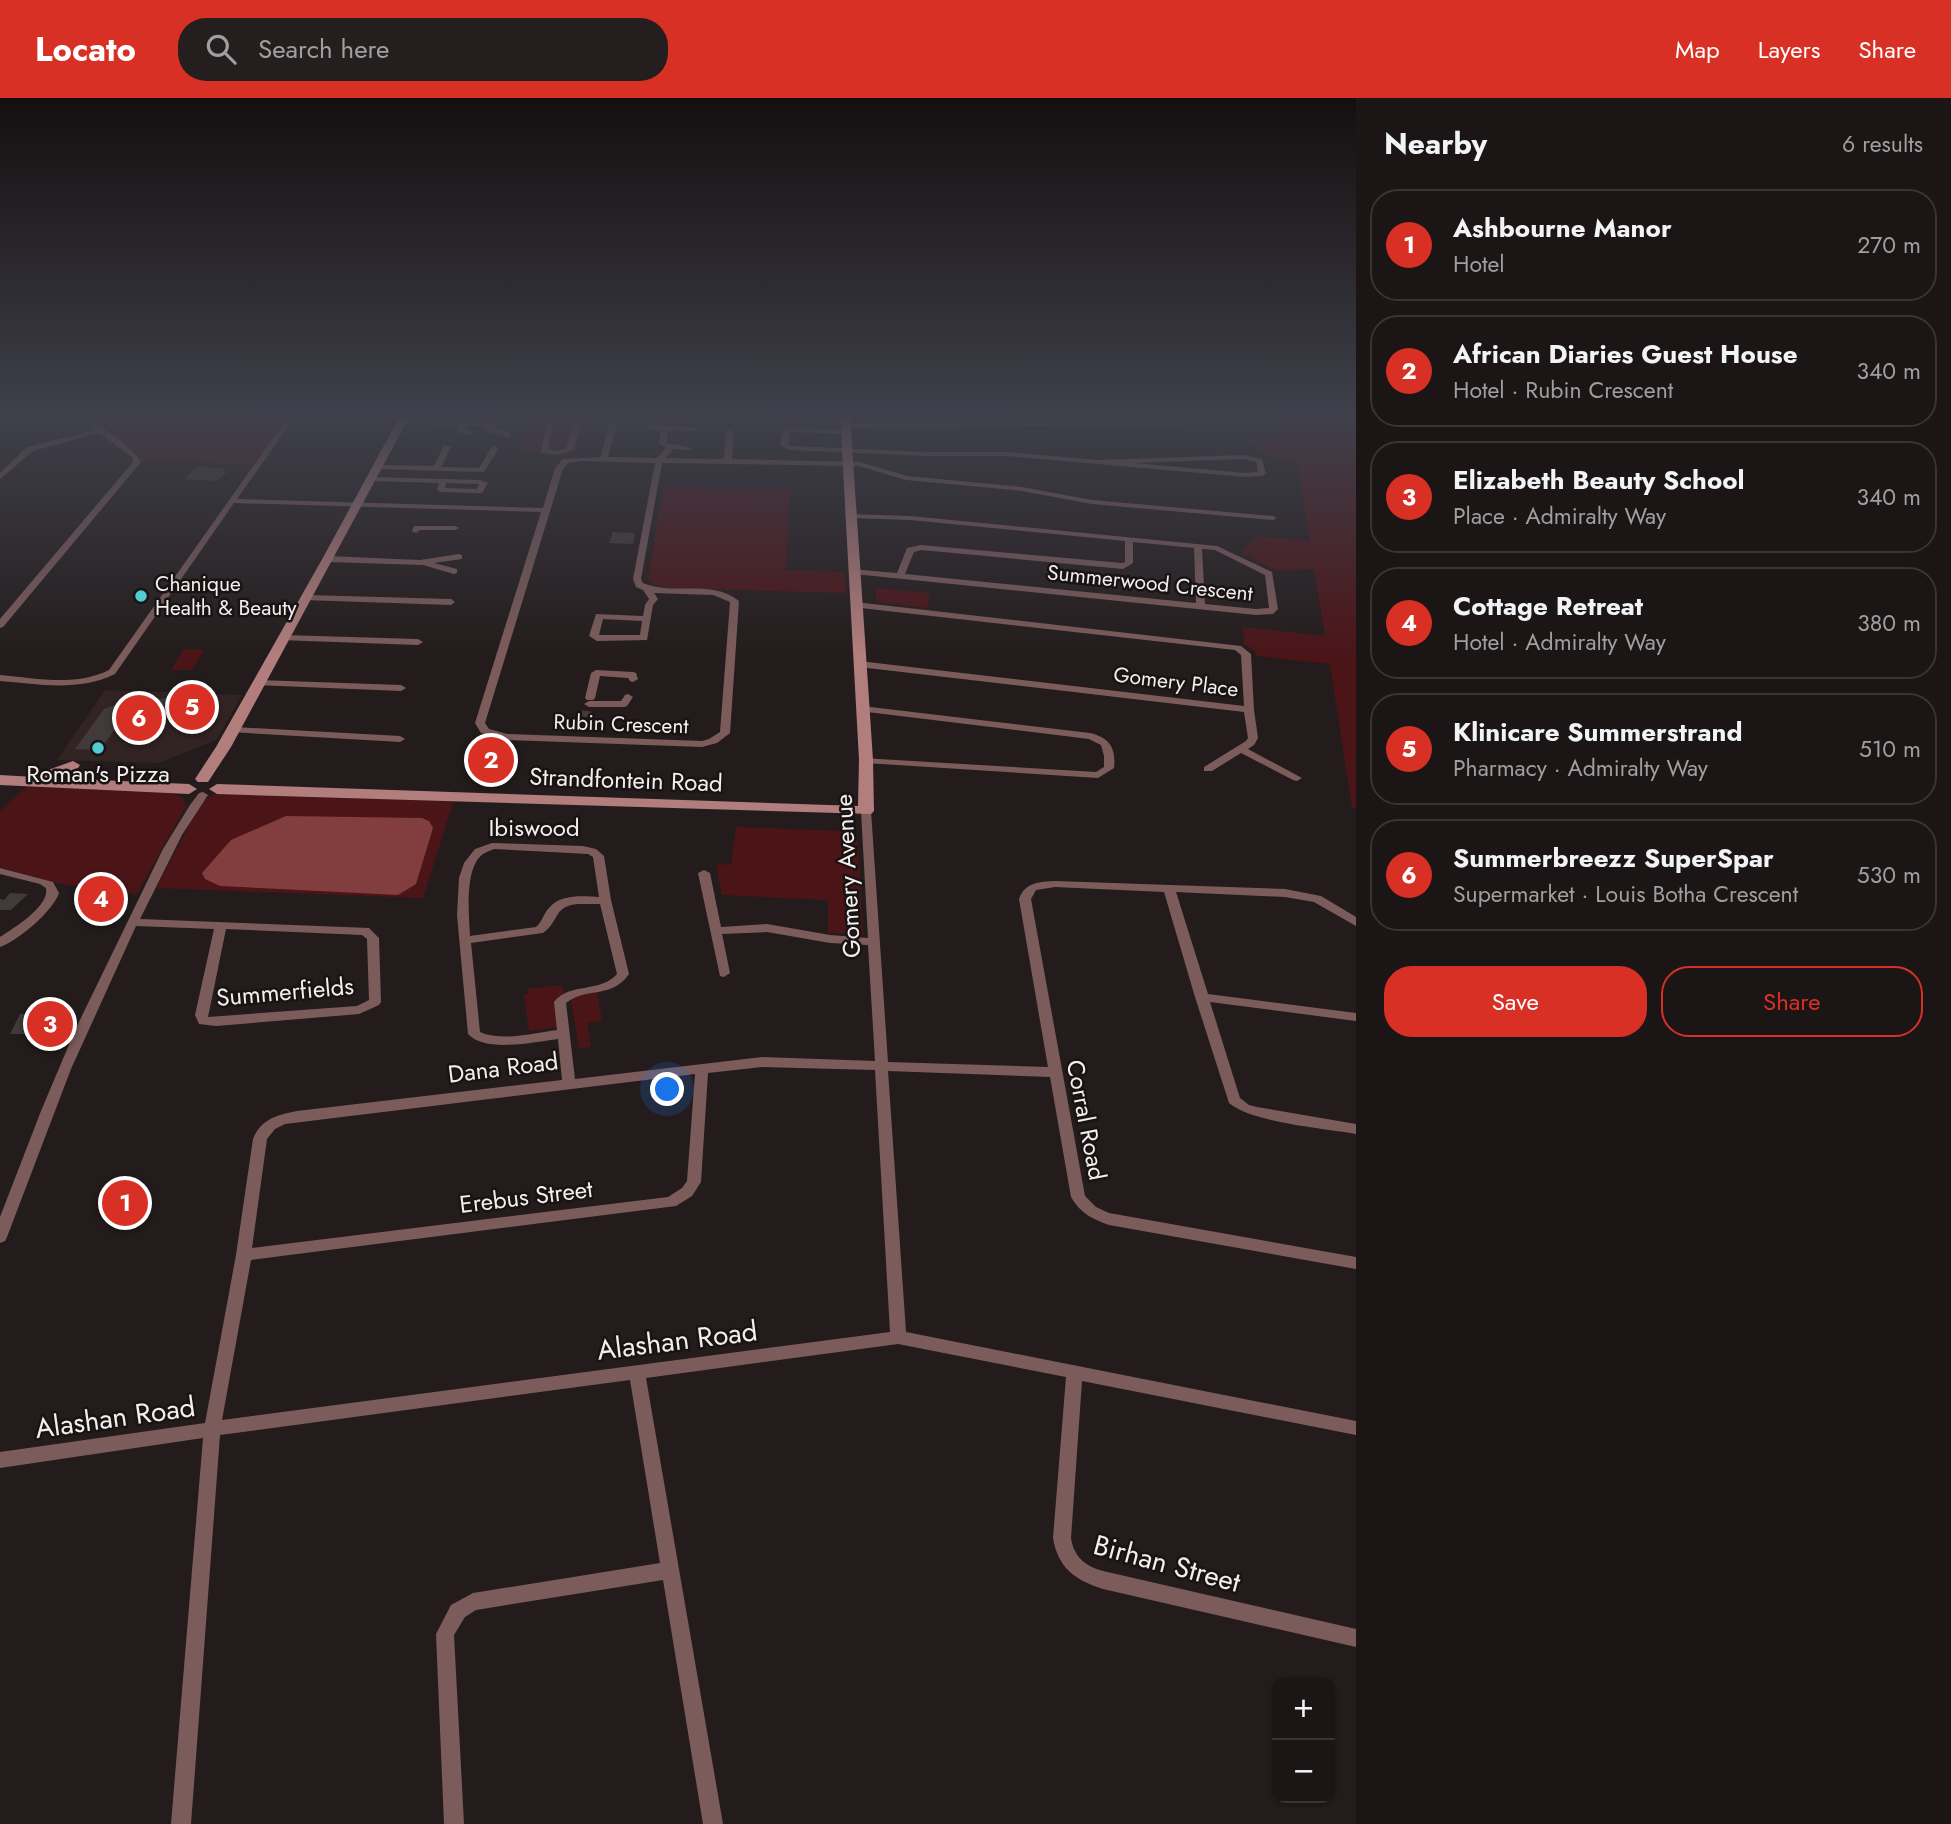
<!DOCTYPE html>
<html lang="en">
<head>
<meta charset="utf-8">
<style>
  :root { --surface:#1b1515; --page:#241e1e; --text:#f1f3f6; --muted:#a09fa0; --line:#393434; --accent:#d93025 }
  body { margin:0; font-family:Jost,sans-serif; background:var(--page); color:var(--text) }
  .controls { position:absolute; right:21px; bottom:21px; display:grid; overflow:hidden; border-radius:14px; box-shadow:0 2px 5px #0004 }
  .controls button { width:63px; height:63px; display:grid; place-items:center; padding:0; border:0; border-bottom:2px solid var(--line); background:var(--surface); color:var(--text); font:35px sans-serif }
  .you { position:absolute; left:668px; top:992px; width:24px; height:24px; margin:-18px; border:5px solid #fff; border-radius:50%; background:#1a73e8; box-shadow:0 0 0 10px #1a73e833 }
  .badge { display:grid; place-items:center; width:46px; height:46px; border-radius:50%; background:var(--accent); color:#fff; font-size:23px; font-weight:700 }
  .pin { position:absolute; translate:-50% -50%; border:4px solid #fff; box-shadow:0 2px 7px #0006 }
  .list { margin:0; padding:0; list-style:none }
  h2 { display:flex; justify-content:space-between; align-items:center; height:91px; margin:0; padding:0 28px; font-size:30px }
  h2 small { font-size:23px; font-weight:400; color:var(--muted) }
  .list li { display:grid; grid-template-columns:46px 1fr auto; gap:21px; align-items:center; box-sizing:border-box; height:112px; margin:0 14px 14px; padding:0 14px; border:2px solid var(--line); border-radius:28px }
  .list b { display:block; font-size:26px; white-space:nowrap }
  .list p { margin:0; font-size:23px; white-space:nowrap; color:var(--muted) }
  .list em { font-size:23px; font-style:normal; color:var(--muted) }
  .actions { display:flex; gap:14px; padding:21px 28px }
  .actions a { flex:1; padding:16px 0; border:2px solid var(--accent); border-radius:28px; text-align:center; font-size:24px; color:var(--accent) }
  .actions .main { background:var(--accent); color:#fff }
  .icon { flex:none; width:38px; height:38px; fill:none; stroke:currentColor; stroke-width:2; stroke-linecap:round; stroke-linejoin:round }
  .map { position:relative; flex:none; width:1356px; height:1726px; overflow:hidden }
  header { display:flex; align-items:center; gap:42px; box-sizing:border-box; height:98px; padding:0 35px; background:var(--accent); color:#fff }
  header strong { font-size:33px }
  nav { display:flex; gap:38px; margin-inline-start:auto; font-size:24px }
  .search { width:490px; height:63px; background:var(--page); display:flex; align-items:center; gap:18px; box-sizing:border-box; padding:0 24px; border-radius:28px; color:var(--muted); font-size:26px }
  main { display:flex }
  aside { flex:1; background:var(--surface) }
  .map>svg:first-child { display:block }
  .built { fill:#322423 }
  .green { fill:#4b1518 }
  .water { fill:#823d3e }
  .building { fill:#423a3a }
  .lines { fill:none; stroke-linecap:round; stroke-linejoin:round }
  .street-tunnel { stroke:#433c3c; stroke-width:10; stroke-dasharray:10 5; stroke-linecap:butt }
  .street { fill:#7c5c5b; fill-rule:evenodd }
  .secondary { fill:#b27e7d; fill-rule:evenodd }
  .poi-dot { fill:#51ccd3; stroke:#1a1313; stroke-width:2.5 }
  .labels { text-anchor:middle; stroke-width:5; stroke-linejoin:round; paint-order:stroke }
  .far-street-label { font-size:21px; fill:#f4efef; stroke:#1a1313 }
  .far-poi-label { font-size:21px; fill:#f4efef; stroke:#1a1313; text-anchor:start }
  .poi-label { font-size:24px; fill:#f4efef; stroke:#1a1313 }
  .street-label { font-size:24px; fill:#f4efef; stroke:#1a1313 }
  .near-street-label { font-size:28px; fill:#f4efef; stroke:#1a1313 }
</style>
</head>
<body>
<header>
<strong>Locato</strong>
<div class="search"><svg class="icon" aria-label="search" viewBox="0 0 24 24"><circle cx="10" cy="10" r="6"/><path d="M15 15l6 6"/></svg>Search here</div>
<nav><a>Map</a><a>Layers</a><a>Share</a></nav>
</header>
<main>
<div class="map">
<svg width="1356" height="1726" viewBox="0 0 1356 1726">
  <rect width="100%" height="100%" fill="#241c1c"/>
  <path class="built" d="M105 592 242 597 216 642 159 665 57 662Z"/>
  <g class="green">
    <path d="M82 316H289L254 366 142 363 141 358Z"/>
    <path d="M534 316 589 317 575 356 518 355Z"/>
    <path d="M1287 316H1356V710H1352L1330 566 1256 558 1255 553 1244 546 1243 529 1325 538 1314 471 1275 472 1241 454 1256 438 1310 443 1297 364C1268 361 1264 359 1244 338L1290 337Z"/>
    <path d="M663 388 791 392 786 424H789L786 472 844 474 846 495 669 490 653 486 648 482Z"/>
    <path d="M876 490 930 495 927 510 880 504 876 501Z"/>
    <path d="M184 551 204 552 192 572H171Z"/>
    <path d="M26 689 166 694 181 699 186 708 136 797 93 784 87 790 52 784 0 769V713Z"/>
    <path d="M229 693 453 704 423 800 156 790 202 704 214 696Z"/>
    <path d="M736 729 841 733 858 743 863 836 828 835V802L722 797 716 767 731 766Z"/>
    <path d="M562 887 564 896 560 929 529 933 524 897 529 896 528 891Z"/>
    <path d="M597 893 602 923 587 925 591 949 579 950 571 902 574 898Z"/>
  </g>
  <path class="water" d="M286 718 422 720 429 723 433 730 416 786 398 797 220 788 205 781 202 775 231 742Z"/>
  <g class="building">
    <path d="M200 369 225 370 223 373H228L217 383 185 381 192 372Z"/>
    <path d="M613 434 635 435 633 446 609 445Z"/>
    <path d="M139 598 158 601 182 598 218 601 212 609 205 613 176 611 131 625 113 634 100 652 75 651 104 611Z"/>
    <path d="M490 651 507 652 501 671 477 663Z"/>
    <path d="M100 791 114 794 126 797 110 810 94 806 98 802 90 800Z"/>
    <path d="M10 795 28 796 11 812H0V801L4 802Z"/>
    <path d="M20 916H52L47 925H60L55 936H10Z"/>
  </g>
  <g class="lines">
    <path class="street-tunnel" d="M586 619 587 613"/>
    <g class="street">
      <path d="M12 316H22L0 325V321Z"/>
      <path d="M75 316C87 316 136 351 141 364L3 529 0 530V521L133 364 132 359 99 335 33 353 0 381V375L27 349 95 332Z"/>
      <path d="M290 316H297L237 401 543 410 555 370 563 361 601 359 610 320 614 318 618 320 608 359 657 360 666 350 659 346 661 333 648 331V327H651L693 329 697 331 693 333H668L667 345 693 350 689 352 673 351 665 360 724 361 726 333 730 331 734 333 732 361 860 364 907 378 1022 389 1092 402 1273 418 1277 420 1273 422 1092 406 1022 393 906 382 859 368 662 365 641 481 643 485C673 498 712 481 739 503L730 635 717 645 702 649 507 642 481 635 475 625 541 414 234 405 115 576C79 594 38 586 0 583V577C36 580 75 589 109 572ZM582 363 655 365 633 481 636 489 643 492 649 501 645 507 643 518 596 516 589 538 597 543 647 542 653 507 658 501 654 495 713 497 730 504 720 634 709 641 702 643 507 636 489 631 485 625 563 371 568 365ZM603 521 642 523 640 537H599Z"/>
      <path d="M560 316H570L554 323 548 351 556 353 566 351 576 316H583L573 352 556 357 541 355 547 322Z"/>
      <path d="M1243 316H1249V324L1234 326 846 330 842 328 846 326 1234 322 1242 320Z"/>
      <path d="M512 321 516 323 515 325 491 328 494 330 510 335V339H507L488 334 484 328H465L464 331 474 335 470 337 457 334 458 327 402 326 398 324 402 322 486 324Z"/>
      <path d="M784 330 846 332 850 334 846 336 790 334 788 346 791 348 928 354H1008L1097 362 1244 357 1262 361 1266 376 1262 378 1245 379 1008 358H928L790 352 780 347ZM1244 361 1256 364 1258 374 1245 375 1134 365Z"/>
      <path d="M444 347 451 349 441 369 479 370 492 348 499 350 484 374H481L378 371 374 369 378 367 434 368Z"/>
      <path d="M368 379 480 382 488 385 482 395H479L441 394 437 392 439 385 371 383 367 381ZM446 385 479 386 477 391 445 390Z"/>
      <path d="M849 416 910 418 1217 448 1272 474 1278 511 1273 516 1256 517 854 476 851 475V471L897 475 907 450 921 447 1122 465 1125 464V443L910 422 852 420H849ZM1133 444 1194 450 1196 505 905 476 914 454 921 452 1123 471 1133 465ZM1202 451 1215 452 1265 477 1269 510 1256 511 1205 506Z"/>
      <path d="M414 428H455L459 430 455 432H420L416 435 412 433Z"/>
      <path d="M459 456 462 457V461L434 465 457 471V475L454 476 423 467 328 464 324 461 328 458 420 462Z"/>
      <path d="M307 497 451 501 455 504 451 507 304 502 303 500Z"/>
      <path d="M855 504 1241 548 1251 556 1254 612 1258 640 1254 647 1248 651 1302 680 1297 683 1293 682 1241 655 1212 673H1204V669L1246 643 1248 640 1244 614 859 569 854 566 859 563 1244 608 1241 557 1235 552 852 509 851 507Z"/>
      <path d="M283 537 418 541 423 544 418 547 280 542V538Z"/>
      <path d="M596 572 633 574 636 575 638 581 633 584 630 583 628 580 600 578 595 600 593 602H587L585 600 591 575Z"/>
      <path d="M258 582 401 587 406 590 401 593 255 587V583Z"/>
      <path d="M628 596 633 599 627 608 624 609H589L584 606 589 603H621L625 597Z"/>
      <path d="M862 608 1090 635C1110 640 1116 650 1114 670L1098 680 866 665 862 664V660L1096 674 1104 669V658L1101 647 1089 641 859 613 857 611Z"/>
      <path d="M234 629 400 638 405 641 400 644 230 634V630Z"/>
      <path d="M203 694 208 697 182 737 140 821 369 830 379 840 381 904 379 907 359 916 216 928 199 926 195 917 214 831 136 828 71 971 7 1139 5 1143 0 1145V1119L41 1013 76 930 163 751 190 707 199 695ZM226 831 362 837 367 841 369 902 357 908 208 919Z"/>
      <path d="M866 710 871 713 888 964 1048 969 1019 801C1025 784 1039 784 1055 783L1285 791 1321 798 1356 819V828L1314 804 1285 799 1176 794 1208 896 1356 915V923L1210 904 1240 1000 1249 1007 1257 1009 1356 1026V1036C1323 1030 1253 1025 1229 1005L1195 899 1164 794 1055 789 1036 792 1031 801 1085 1098 1096 1109 1109 1115 1356 1159V1171L1109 1127C1092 1121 1080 1115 1071 1099L1050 979 888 973 906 1234 1356 1323V1337L1082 1283 1071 1440C1074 1459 1085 1468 1103 1473L1356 1531V1549L1103 1491C1075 1482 1058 1470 1053 1440L1066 1279 898 1246 646 1280 723 1726H703L663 1482 476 1512 465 1519 454 1537 464 1726H444L436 1536 451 1507 473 1495 660 1465 630 1282 220 1337 191 1726H171L203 1340 0 1370V1354L205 1325 236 1157 253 1041C261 1021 277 1017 297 1013L562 982 558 941C534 944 485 955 468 936L457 817 459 780 464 765 475 751 492 745 583 748 596 751 604 758 611 802 629 876C611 902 587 888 566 905L575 981 762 959 875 963 868 847 830 845 767 834 722 836 730 875 724 879 720 878 698 775 704 772 710 775 721 829 767 826 830 837 868 840 861 713ZM494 751 588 756 593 759 599 799C583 798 560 796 549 810 543 816 543 823 536 829L470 838C469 816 464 770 483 756 486 754 490 753 494 751ZM578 806H600L617 876C601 895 570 884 554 904L557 932C534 935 502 944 480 934L471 845 543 835C560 823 553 808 578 806ZM762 969 875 972 890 1234 222 1322 251 1162 676 1108 692 1098 701 1084 708 975ZM695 976 687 1083 682 1090 668 1099 252 1150 267 1041 275 1031 285 1026Z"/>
      <path d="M0 770 53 784 59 795C53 813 19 842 0 849V839C14 830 50 808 46 790L40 786 0 776Z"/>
    </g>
    <g class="secondary">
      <path d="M401 316H411L231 649 208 684H198L195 681 216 649 325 456Z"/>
      <path d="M840 316H850L873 662 874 713 871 716 217 696 209 691 217 686 858 708 859 662Z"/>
      <path d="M73 663 80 667 78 670 53 680 189 686 197 691 189 696 0 687V677L35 679 37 676Z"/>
    </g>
  </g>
  <linearGradient id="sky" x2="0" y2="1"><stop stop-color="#140f0f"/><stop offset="0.57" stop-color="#3f404b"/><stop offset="1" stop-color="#3f404b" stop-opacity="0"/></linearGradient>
  <rect width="1356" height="557" fill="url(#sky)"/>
  <g class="poi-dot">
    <circle cx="141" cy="498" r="7"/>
    <circle cx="98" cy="650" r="7"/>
  </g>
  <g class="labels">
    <g class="far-street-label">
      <text transform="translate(1150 485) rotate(6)" y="7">Summerwood Crescent</text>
      <text transform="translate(1176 584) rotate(7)" y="7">Gomery Place</text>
      <text transform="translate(621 626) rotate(2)" y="7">Rubin Crescent</text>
    </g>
    <g class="far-poi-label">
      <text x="155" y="493">Chanique<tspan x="155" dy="24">Health &amp; Beauty</tspan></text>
    </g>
    <g class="poi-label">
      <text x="98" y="684">Roman's Pizza</text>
    </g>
    <g class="street-label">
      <text transform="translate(626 682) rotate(2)" y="8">Strandfontein Road</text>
      <text x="534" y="738">Ibiswood</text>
      <text transform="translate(848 778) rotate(-93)" y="8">Gomery Avenue</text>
      <text transform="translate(285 894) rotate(-5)" y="8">Summerfields</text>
      <text transform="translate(503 970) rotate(-7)" y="8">Dana Road</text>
      <text transform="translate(1086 1022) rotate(79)" y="8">Corral Road</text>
      <text transform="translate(526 1099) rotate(-7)" y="8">Erebus Street</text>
    </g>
    <g class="near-street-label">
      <text transform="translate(677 1242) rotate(-7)" y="10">Alashan Road</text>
      <text transform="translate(115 1319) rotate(-8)" y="10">Alashan Road</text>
      <text transform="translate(1167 1465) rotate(15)" y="10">Birhan Street</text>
    </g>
  </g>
</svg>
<div class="controls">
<button>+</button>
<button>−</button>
</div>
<div class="you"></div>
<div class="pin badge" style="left:125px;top:1105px">1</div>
<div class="pin badge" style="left:491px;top:662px">2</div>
<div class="pin badge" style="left:50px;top:926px">3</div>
<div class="pin badge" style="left:101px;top:801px">4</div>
<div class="pin badge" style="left:192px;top:609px">5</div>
<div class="pin badge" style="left:139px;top:620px">6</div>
</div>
<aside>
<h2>Nearby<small>6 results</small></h2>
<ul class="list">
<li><span class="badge">1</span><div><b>Ashbourne Manor</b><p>Hotel</p></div><em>270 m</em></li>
<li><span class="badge">2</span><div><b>African Diaries Guest House</b><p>Hotel · Rubin Crescent</p></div><em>340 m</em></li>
<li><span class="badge">3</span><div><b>Elizabeth Beauty School</b><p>Place · Admiralty Way</p></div><em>340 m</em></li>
<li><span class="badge">4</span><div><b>Cottage Retreat</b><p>Hotel · Admiralty Way</p></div><em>380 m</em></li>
<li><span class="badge">5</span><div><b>Klinicare Summerstrand</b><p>Pharmacy · Admiralty Way</p></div><em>510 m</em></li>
<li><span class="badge">6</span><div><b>Summerbreezz SuperSpar</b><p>Supermarket · Louis Botha Crescent</p></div><em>530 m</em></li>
</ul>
<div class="actions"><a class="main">Save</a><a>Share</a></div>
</aside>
</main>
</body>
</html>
